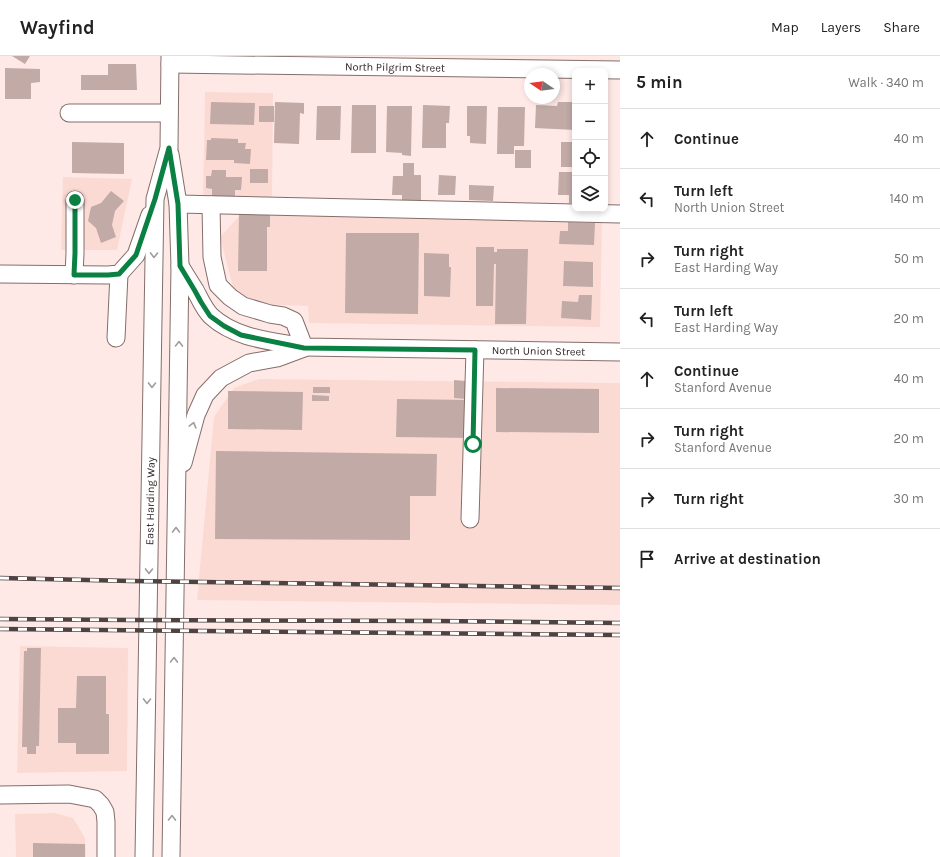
<!DOCTYPE html>
<html lang="en">
<head>
<meta charset="utf-8">
<style>
  :root { --surface:#fff; --page:#f6f6f6; --text:#222; --muted:#767676; --line:#e0e0e0 }
  body { margin:0; font-family:Karla,sans-serif; background:var(--page); color:var(--text) }
  .controls { position:absolute; right:12px; top:12px; display:grid; overflow:hidden; border-radius:8px; box-shadow:0 2px 6px #0003 }
  .controls button { width:36px; height:36px; display:grid; place-items:center; padding:0; border:0; border-bottom:1px solid var(--line); background:var(--surface); color:var(--text); font:20px sans-serif }
  .compass { position:absolute; left:524px; top:12px; width:36px; height:36px; border-radius:50%; background:var(--surface); box-shadow:0 2px 6px #0003; rotate:283deg }
  .stop { position:absolute; width:12px; height:12px; margin:-9px; border:3px solid #0b8043; border-radius:50%; background:#fff }
  .stop.end { background:#0b8043; border-color:#fff; box-shadow:0 1px 4px #0008 }
  .list { margin:0; padding:0; list-style:none }
  h2 { display:flex; justify-content:space-between; align-items:center; height:52px; margin:0; padding:0 16px; font-size:17px }
  h2 small { font-size:13px; font-weight:400; color:var(--muted) }
  .list li { display:grid; grid-template-columns:26px 1fr auto; gap:12px; align-items:center; box-sizing:border-box; height:60px; padding:0 16px; border-top:1px solid var(--line) }
  .list b { display:block; font-size:15px; white-space:nowrap }
  .list p { margin:0; font-size:13px; white-space:nowrap; color:var(--muted) }
  .list em { font-size:13px; font-style:normal; color:var(--muted) }
  .icon { flex:none; width:22px; height:22px; fill:none; stroke:currentColor; stroke-width:2; stroke-linecap:round; stroke-linejoin:round }
  .map { position:relative; flex:none; width:620px; height:801px; overflow:hidden }
  header { display:flex; align-items:center; gap:24px; box-sizing:border-box; height:56px; padding:0 20px; background:var(--surface); border-bottom:1px solid var(--line) }
  header strong { font-size:19px }
  nav { display:flex; gap:22px; margin-inline-start:auto; font-size:14px }
  main { display:flex }
  aside { flex:1; background:var(--surface) }
  .map>svg:first-child { display:block }
  .built { fill:#fcdad4 }
  .building { fill:#c2aaa6 }
  .lines { fill:none; stroke-linecap:round; stroke-linejoin:round }
  .minor-casing { stroke:#846e6a; stroke-width:19 }
  .minor { stroke:#fff; stroke-width:17 }
  .rail-casing { stroke:#4e4341; stroke-width:4.5 }
  .rail { stroke:#fff; stroke-width:3; stroke-dasharray:9; stroke-linecap:butt }
  .oneway { stroke:#a19c9c }
  .route { stroke:#0b8043; stroke-width:5 }
  .labels { text-anchor:middle; stroke-width:3; stroke-linejoin:round; paint-order:stroke }
  .street-label { font-size:11px; fill:#2e2423; stroke:#fff }
</style>
</head>
<body>
<header>
<strong>Wayfind</strong>
<nav><a>Map</a><a>Layers</a><a>Share</a></nav>
</header>
<main>
<div class="map">
<svg width="620" height="801" viewBox="0 0 620 801">
  <rect width="100%" height="100%" fill="#fee9e6"/>
  <g class="built">
    <path d="M205 36 273 37 272 146H203Z"/>
    <path d="M63 121 132 123 117 194H61Z"/>
    <path d="M243 156 602 161 600 271 309 267 308 250 258 248 234 235 220 181Z"/>
    <path d="M259 323 620 327V549L197 544 214 361 234 332Z"/>
    <path d="M20 590 128 592 127 715 17 717Z"/>
    <path d="M55 757 73 762 85 782 86 801H16L15 758Z"/>
  </g>
  <g class="building">
    <path d="M12 0H30L25 8Z"/>
    <path d="M108 8H136L137 34H81V19H108Z"/>
    <path d="M5 12 40 13V26L31 27V43H5Z"/>
    <path d="M211 46 255 47 254 69 210 68Z"/>
    <path d="M275 46 304 47V58L300 57 299 88 274 87Z"/>
    <path d="M558 46H574L575 74 535 72 536 49 557 50Z"/>
    <path d="M352 49H376V97H351Z"/>
    <path d="M423 49 450 50 449 67H446V92H422Z"/>
    <rect x="259" y="50" width="15" height="16"/>
    <path d="M317 50H341L340 84H316Z"/>
    <path d="M387 50H412L411 100 402 99V97L386 96Z"/>
    <path d="M467 50H487L486 88 470 87V80H467Z"/>
    <path d="M498 51H525L524 90H514V98H497Z"/>
    <path d="M211 82 238 83V87H246L245 93H251L250 108 234 107V104H206L207 84H211Z"/>
    <path d="M72 86 124 87V118L72 117Z"/>
    <rect x="561" y="86" width="14" height="25"/>
    <rect x="515" y="94" width="16" height="18"/>
    <path d="M403 107H414V119H421V148L402 147V139H392L393 120H403Z"/>
    <rect x="250" y="113" width="18" height="14"/>
    <path d="M212 114H226V121H242L241 134H235V141H212V133L206 132V120H211Z"/>
    <path d="M559 116H575V147H569V139H558Z"/>
    <path d="M439 119 456 120 455 139H438Z"/>
    <path d="M469 129 494 130 493 145 469 144Z"/>
    <path d="M111 135 124 145 115 155 112 169 116 181 101 187 96 172 88 165 91 151 101 147Z"/>
    <path d="M239 158H270V171H267V215H238Z"/>
    <path d="M568 166 595 167 594 189 559 188 560 175H568Z"/>
    <path d="M346 177H419L418 258 345 257Z"/>
    <path d="M476 191H494V196H497V193H528L526 268H495L496 208H494L493 250H476Z"/>
    <path d="M424 197 449 198V211H451L450 241 424 240Z"/>
    <path d="M564 205 593 206V231L563 230Z"/>
    <path d="M579 239H592L591 264 561 262 562 245 578 246Z"/>
    <path d="M454 324 466 325V343L454 342Z"/>
    <rect x="313" y="331" width="17" height="6"/>
    <path d="M496 332 599 333V377L496 376Z"/>
    <path d="M228 335 303 336 302 374 228 373Z"/>
    <path d="M312 339 329 340V345H312Z"/>
    <path d="M397 343 471 344 470 382 396 381Z"/>
    <path d="M216 395 437 398 436 440H410V484L215 483Z"/>
    <path d="M27 592H41L39 690H36V698H27V691H22L24 595H27Z"/>
    <path d="M77 620H106V658H109V698H76V687H58V652H76Z"/>
    <path d="M33 787 85 788V801H33Z"/>
  </g>
  <g class="lines">
    <g class="minor-casing">
      <g id="minor">
        <path id="s1" d="M170 8 620 14"/>
        <path d="M69 57H169"/>
        <path d="M170 98 178 148 180 210 171 801"/>
        <path d="M178 148 620 158"/>
        <path d="M211 149 212 201 218 229 230 241 243 250 270 258 283 260 294 265 304 291"/>
        <path id="s2" d="M180 210C185 218 190 226 195 234 200 243 204 253 211 260 236 283 272 285 304 291L620 296"/>
        <path d="M0 218 108 219 119 218 136 199 150 159"/>
        <path d="M74 219 75 197V144"/>
        <path d="M116 282 119 218"/>
        <path d="M183 407 196 359 205 339 221 322 249 307 277 302 304 292"/>
        <path d="M470 463 475 294"/>
        <path d="M0 739 69 738 95 743 101 749 105 756 106 766V801"/>
        <path id="s3" d="M144 801 155 143 169 92 170 0"/>
      </g>
    </g>
    <use href="#minor" class="minor"/>
    <g class="rail-casing">
      <g id="rail">
        <path d="M0 522 131 525 620 532"/>
        <path d="M0 563 129 564 435 565 620 567"/>
        <path d="M0 573 620 579"/>
      </g>
    </g>
    <use href="#rail" class="rail"/>
  </g>
  <defs><path id="oneway-chevron" d="M-2-3.5L2.5 0L-2 3.5" fill="none" stroke-width="1.6" stroke-linecap="round" stroke-linejoin="round"/></defs>
  <g class="oneway">
    <use href="#oneway-chevron" transform="translate(154 199) rotate(91)"/>
    <use href="#oneway-chevron" transform="translate(179 288) rotate(-89)"/>
    <use href="#oneway-chevron" transform="translate(152 329) rotate(91)"/>
    <use href="#oneway-chevron" transform="translate(193 369) rotate(-75)"/>
    <use href="#oneway-chevron" transform="translate(176 474) rotate(-90)"/>
    <use href="#oneway-chevron" transform="translate(149 515) rotate(91)"/>
    <use href="#oneway-chevron" transform="translate(174 604) rotate(-89)"/>
    <use href="#oneway-chevron" transform="translate(147 645) rotate(91)"/>
    <use href="#oneway-chevron" transform="translate(172 762) rotate(-89)"/>
  </g>
  <g class="lines">
    <path class="route" d="M75 144V197L74 219H108L119 218 136 199 155 143 169 92 178 148 180 210 195 235 201 246 210 260 224 270 241 279 304 292 475 294 473 388"/>
  </g>
  <g class="labels">
    <g class="street-label">
      <text dy="4" stroke="none"><textPath href="#s1" startOffset="225">North Pilgrim Street</textPath></text>
      <text dy="4" stroke="none"><textPath href="#s2" startOffset="393">North Union Street</textPath></text>
      <text dy="4" stroke="none"><textPath href="#s3" startOffset="356">East Harding Way</textPath></text>
    </g>
  </g>
</svg>
<div class="controls">
<button>+</button>
<button>−</button>
<button><svg class="icon" aria-label="locate" viewBox="0 0 24 24"><circle cx="12" cy="12" r="6"/><path d="M12 2v4M12 18v4M2 12h4M18 12h4"/></svg></button>
<button><svg class="icon" aria-label="layers" viewBox="0 0 24 24"><path d="M12 4l9 5-9 5-9-5zM3 14l9 5 9-5"/></svg></button>
</div>
<svg class="compass" viewBox="-18 -18 36 36"><path d="M0-13l5 13h-10z" fill="#e53935"/><path d="M0 13l5-13h-10z" fill="#767676"/></svg>
<div class="stop" style="left:473px;top:388px"></div>
<div class="stop end" style="left:75px;top:144px"></div>
</div>
<aside>
<h2>5 min<small>Walk · 340 m</small></h2>
<ul class="list">
<li><svg class="icon" aria-label="ahead" viewBox="0 0 24 24"><path d="M12 20V5M6 11l6-6 6 6"/></svg><div><b>Continue</b></div><em>40 m</em></li>
<li><svg class="icon" aria-label="left" viewBox="0 0 24 24"><path d="M17 20v-9H6M10 6l-5 5 5 5"/></svg><div><b>Turn left</b><p>North Union Street</p></div><em>140 m</em></li>
<li><svg class="icon" aria-label="right" viewBox="0 0 24 24"><path d="M7 20v-9h11M14 6l5 5-5 5"/></svg><div><b>Turn right</b><p>East Harding Way</p></div><em>50 m</em></li>
<li><svg class="icon" aria-label="left" viewBox="0 0 24 24"><path d="M17 20v-9H6M10 6l-5 5 5 5"/></svg><div><b>Turn left</b><p>East Harding Way</p></div><em>20 m</em></li>
<li><svg class="icon" aria-label="ahead" viewBox="0 0 24 24"><path d="M12 20V5M6 11l6-6 6 6"/></svg><div><b>Continue</b><p>Stanford Avenue</p></div><em>40 m</em></li>
<li><svg class="icon" aria-label="right" viewBox="0 0 24 24"><path d="M7 20v-9h11M14 6l5 5-5 5"/></svg><div><b>Turn right</b><p>Stanford Avenue</p></div><em>20 m</em></li>
<li><svg class="icon" aria-label="right" viewBox="0 0 24 24"><path d="M7 20v-9h11M14 6l5 5-5 5"/></svg><div><b>Turn right</b></div><em>30 m</em></li>
<li><svg class="icon" aria-label="arrive" viewBox="0 0 24 24"><path d="M6 21V4h12l-3 4 3 4H6"/></svg><div><b>Arrive at destination</b></div></li>
</ul>
</aside>
</main>
</body>
</html>
